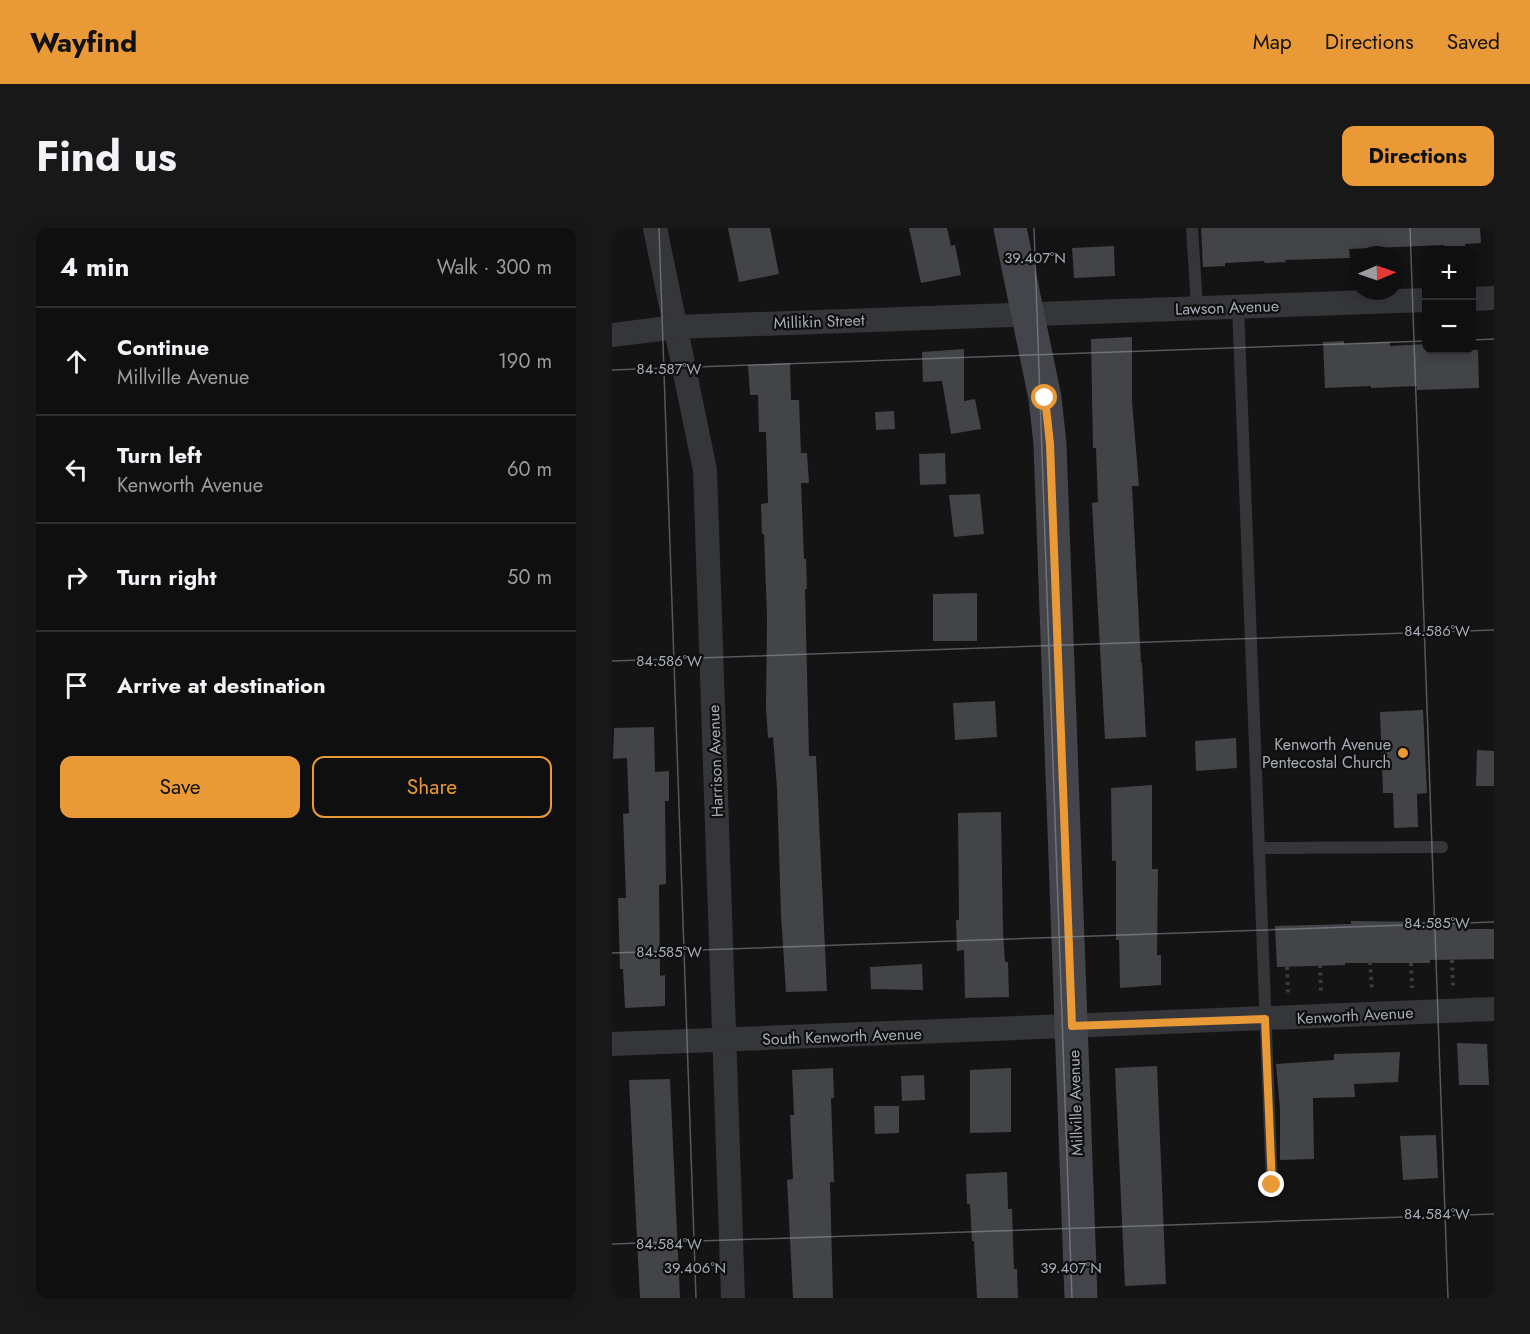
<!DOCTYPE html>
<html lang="en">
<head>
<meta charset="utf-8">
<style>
  :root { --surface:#0f0f10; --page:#181819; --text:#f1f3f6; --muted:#9b9c9f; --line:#2f2f30; --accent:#ea9937 }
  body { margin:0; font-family:Jost,sans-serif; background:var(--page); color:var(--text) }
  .controls { position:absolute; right:18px; top:18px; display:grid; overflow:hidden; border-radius:12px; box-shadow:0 3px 15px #0003 }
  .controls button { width:54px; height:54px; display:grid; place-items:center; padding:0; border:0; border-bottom:2px solid var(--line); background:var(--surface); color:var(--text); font:30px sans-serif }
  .compass { position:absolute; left:738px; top:18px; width:54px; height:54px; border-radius:50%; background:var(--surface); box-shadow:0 3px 15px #0003; rotate:88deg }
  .stop { position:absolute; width:18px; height:18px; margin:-14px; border:4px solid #ea9937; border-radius:50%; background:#fff }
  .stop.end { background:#ea9937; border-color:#fff; box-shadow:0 2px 6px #0008 }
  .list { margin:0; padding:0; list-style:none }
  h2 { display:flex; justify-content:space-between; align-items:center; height:78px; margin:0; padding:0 24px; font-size:26px }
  h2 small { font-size:20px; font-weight:400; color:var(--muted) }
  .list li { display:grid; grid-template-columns:39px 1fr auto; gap:18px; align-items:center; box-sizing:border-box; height:108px; padding:0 24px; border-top:2px solid var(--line) }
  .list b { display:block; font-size:22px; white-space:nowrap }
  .list p { margin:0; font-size:20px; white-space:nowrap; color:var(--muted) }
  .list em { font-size:20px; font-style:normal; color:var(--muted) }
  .actions { display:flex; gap:12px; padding:18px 24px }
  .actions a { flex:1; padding:14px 0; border:2px solid var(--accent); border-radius:12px; text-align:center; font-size:21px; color:var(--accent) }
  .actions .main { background:var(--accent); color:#111 }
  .icon { flex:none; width:33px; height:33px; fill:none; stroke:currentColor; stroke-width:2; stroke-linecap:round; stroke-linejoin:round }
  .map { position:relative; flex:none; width:882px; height:1070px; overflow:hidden; border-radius:12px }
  header { display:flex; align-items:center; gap:36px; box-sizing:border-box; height:84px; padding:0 30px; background:var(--accent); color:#111 }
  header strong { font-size:28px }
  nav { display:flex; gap:33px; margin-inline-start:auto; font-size:21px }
  .intro { display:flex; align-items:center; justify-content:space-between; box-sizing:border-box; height:144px; padding:0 36px }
  h1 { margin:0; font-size:42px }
  .button { padding:15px 27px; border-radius:12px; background:var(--accent); color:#111; font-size:21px; font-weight:700 }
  main { display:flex; gap:36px; padding:0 36px }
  aside { flex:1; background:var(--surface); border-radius:12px; box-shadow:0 3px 15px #0003 }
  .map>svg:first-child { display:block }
  .building { fill:#434448 }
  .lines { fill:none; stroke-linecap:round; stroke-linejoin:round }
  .path { stroke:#3b3d41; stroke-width:4; stroke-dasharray:3 4.5; stroke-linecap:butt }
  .service { stroke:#35363a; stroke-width:12 }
  .minor { stroke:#35363a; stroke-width:24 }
  .secondary { stroke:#43454a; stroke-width:33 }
  .route { stroke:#ea9937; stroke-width:8 }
  .ticks { fill:none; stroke:#a6acb5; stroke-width:1.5; stroke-opacity:0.45 }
  .poi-dot { fill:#ea9937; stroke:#0f0f10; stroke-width:2 }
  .labels { text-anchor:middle; stroke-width:4.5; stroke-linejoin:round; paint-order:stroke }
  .street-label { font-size:16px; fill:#a6acb5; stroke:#0f0f10 }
  .poi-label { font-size:16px; fill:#a6acb5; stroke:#0f0f10; text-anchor:end }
  .ticks-label { font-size:15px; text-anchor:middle; fill:#a6acb5; stroke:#0f0f10; stroke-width:4.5; stroke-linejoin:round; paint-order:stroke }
</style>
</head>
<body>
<header>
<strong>Wayfind</strong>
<nav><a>Map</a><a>Directions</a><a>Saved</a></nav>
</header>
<div class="intro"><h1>Find us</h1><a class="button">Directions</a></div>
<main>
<aside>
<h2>4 min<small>Walk · 300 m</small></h2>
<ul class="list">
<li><svg class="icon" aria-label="ahead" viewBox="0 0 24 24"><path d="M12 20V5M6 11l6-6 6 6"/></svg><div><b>Continue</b><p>Millville Avenue</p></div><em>190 m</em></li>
<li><svg class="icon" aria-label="left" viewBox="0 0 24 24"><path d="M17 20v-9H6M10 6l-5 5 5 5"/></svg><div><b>Turn left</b><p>Kenworth Avenue</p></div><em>60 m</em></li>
<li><svg class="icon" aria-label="right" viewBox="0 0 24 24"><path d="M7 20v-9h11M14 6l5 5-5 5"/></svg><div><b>Turn right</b></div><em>50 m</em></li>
<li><svg class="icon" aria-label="arrive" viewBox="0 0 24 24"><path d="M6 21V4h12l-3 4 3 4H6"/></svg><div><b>Arrive at destination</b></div></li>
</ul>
<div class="actions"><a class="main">Save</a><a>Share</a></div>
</aside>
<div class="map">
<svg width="882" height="1070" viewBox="0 0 882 1070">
  <rect width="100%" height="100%" fill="#141415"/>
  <g class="building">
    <path d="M116 0H158L167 46 127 54Z"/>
    <path d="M297 0H335L339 18 343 17 349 47 309 55Z"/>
    <path d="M589 0H868L869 15 853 16V18L832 19V17L737 21 738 30 673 32 674 34 653 35 652 33 613 35V38L591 39Z"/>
    <path d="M502 18 503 48 462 50 460 20Z"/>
    <path d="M520 109V173L527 258H520L529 435H530L534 509 493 511 480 275 486 274 484 220H481L479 111Z"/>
    <path d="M732 113V116L778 114V118L814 116V122H866L867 160 805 162V158L759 160V158L713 160 711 114Z"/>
    <path d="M352 121V173L363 171 369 201 339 206 330 153 311 154 310 124Z"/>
    <path d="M178 135 179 172H187L189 225H195L197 255H189L192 331H194L195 361H193L197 528H204L215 763 174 764 169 686 165 560 161 509 156 510 154 479 155 389 152 306H150L149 276 156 275 154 204H147L146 167H138L136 137Z"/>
    <path d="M282 183 283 201 264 202 263 184Z"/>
    <path d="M333 225 334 256 308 257 307 226Z"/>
    <path d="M368 266 372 306 342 309 337 267Z"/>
    <path d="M365 365V413H321V366Z"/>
    <path d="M383 473 385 509 343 512 341 475Z"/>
    <path d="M811 482 815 565 805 566 806 599 782 600 781 565H771L768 484Z"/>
    <path d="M42 499 43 544 57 543V573H53L54 656 47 657 48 748 53 747V778L13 780 11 741H8L6 670H14L11 586 17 585 15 530 1 531 2 500Z"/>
    <path d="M624 510 625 540 584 543 583 513Z"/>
    <path d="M865 522 882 523V558H864Z"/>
    <path d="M540 557V641H546L545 727H549V757L508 760 507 712H504V633H500L499 560Z"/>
    <path d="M389 584 391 703 393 734H396L397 769 353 770 352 722 345 723 344 692H347L346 585Z"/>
    <path d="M825 690 855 691V701H882V731L818 732V735H733V737L665 739 663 698 739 696V693L825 694Z"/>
    <path d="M310 736 311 762 259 761 258 739Z"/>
    <path d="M845 815 875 816 877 857H847Z"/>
    <path d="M788 824 786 854 742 856 743 869 701 870 702 931 668 932V881L664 836 722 832V826Z"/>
    <path d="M545 838 554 1056 513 1058 503 840Z"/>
    <path d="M221 840 222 870H219L222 954H218L221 1070H181L175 952 181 951 178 887H182L180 842Z"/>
    <path d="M399 840V904L358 905V842Z"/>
    <path d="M312 847 313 872 290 873 289 848Z"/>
    <path d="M58 851 68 1070H28L17 852Z"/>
    <path d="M262 878H287V905L263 906Z"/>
    <path d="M824 907 826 950 791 952 788 908Z"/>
    <path d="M395 944 396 981H400L402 1041H405L406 1070H365L362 1013H360L358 976H355L354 946Z"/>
  </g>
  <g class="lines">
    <g class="path">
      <path d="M840 732 841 759"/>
      <path d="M758 734 760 762"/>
      <path d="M799 735 800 760"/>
      <path d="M708 737 709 764"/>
      <path d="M675 739 676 766"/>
    </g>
    <g class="service">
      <path d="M580 0 585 79"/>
      <path d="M626 78 660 957"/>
      <path d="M647 620 830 619"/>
    </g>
    <g class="minor">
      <path d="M43 0 93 242 121 1070"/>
      <path d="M860 71 882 70"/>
      <path d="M0 107 64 99 814 72"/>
      <path d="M0 816 882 781"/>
    </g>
    <path class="secondary" d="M398 0 433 170 438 216 469 1070"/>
  </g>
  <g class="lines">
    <path class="route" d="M433 170 438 216 460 798 653 791 660 957"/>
  </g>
  <path class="ticks" d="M47 0 84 1070M422 0 460 1070M798 0 836 1070M860 112 882 111M0 142 814 113M0 433 882 402M0 725 882 694M0 1016 882 986"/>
  <circle class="poi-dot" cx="791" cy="525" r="6"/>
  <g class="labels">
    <g class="street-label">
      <text transform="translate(615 79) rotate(-2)" y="6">Lawson Avenue</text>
      <text transform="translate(207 93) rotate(-2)" y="6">Millikin Street</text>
      <text transform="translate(103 533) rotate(-92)" y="6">Harrison Avenue</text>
      <text transform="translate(743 787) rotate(-3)" y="6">Kenworth Avenue</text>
      <text transform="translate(230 808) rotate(-2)" y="6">South Kenworth Avenue</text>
      <text transform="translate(463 875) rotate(-92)" y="6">Millville Avenue</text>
    </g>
    <g class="poi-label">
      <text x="779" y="522">Kenworth Avenue<tspan x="779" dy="18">Pentecostal Church</tspan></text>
    </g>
  </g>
  <g class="ticks-label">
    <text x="423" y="35">39.407°N</text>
    <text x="57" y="146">84.587°W</text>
    <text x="825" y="408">84.586°W</text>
    <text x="57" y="438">84.586°W</text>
    <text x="825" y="700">84.585°W</text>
    <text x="57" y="729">84.585°W</text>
    <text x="825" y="991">84.584°W</text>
    <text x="57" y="1021">84.584°W</text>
    <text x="83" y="1045">39.406°N</text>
    <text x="459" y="1045">39.407°N</text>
  </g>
</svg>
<div class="controls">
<button>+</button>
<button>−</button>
</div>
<svg class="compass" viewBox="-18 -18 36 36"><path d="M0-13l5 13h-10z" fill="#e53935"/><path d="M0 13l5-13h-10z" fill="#9b9c9f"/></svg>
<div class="stop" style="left:433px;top:170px"></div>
<div class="stop end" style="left:660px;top:957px"></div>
</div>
</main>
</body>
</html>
